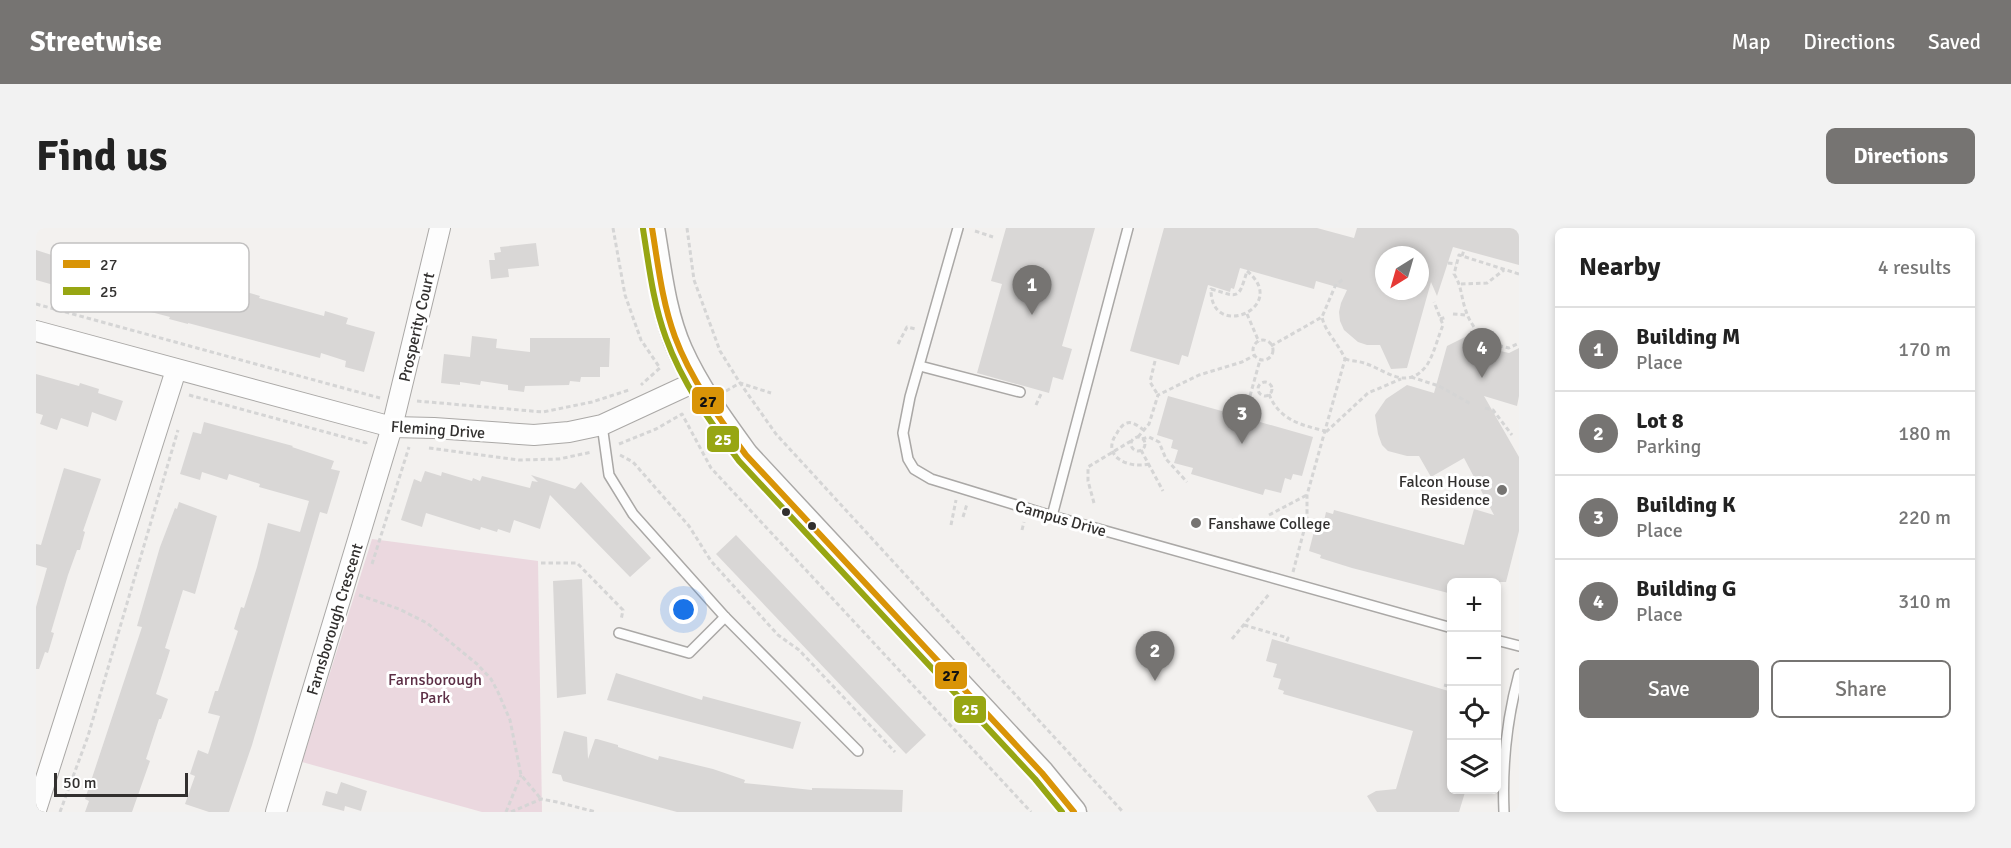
<!DOCTYPE html>
<html lang="en">
<head>
<meta charset="utf-8">
<style>
  :root { --surface:#fff; --page:#f2f2f2; --text:#222; --muted:#767676; --line:#e0e0e0; --accent:#767472 }
  body { margin:0; font-family:Signika,sans-serif; background:var(--page); color:var(--text) }
  .controls { position:absolute; right:18px; bottom:18px; display:grid; overflow:hidden; border-radius:9px; box-shadow:0 3px 9px #0003 }
  .controls button { width:54px; height:54px; display:grid; place-items:center; padding:0; border:0; border-bottom:2px solid var(--line); background:var(--surface); color:var(--text); font:30px sans-serif }
  .compass { position:absolute; left:1339px; top:18px; width:54px; height:54px; border-radius:50%; background:var(--surface); box-shadow:0 3px 9px #0003; rotate:217deg }
  .scale { position:absolute; left:18px; bottom:15px; width:134px; box-sizing:border-box; padding-left:6px; border:3px solid #32302f; border-top:0; font-size:16px; line-height:21px; white-space:nowrap; color:#32302f; -webkit-text-stroke:4px #fff; paint-order:stroke }
  .you { position:absolute; left:648px; top:382px; width:21px; height:21px; margin:-15px; border:4px solid #fff; border-radius:50%; background:#1a73e8; box-shadow:0 0 0 9px #1a73e833 }
  .badge { display:grid; place-items:center; width:39px; height:39px; border-radius:50%; background:var(--accent); color:#fff; font-size:20px; font-weight:700 }
  .pin { position:absolute; translate:-50% -50px; filter:drop-shadow(0 2px 3px #0008) }
  .pin::after { content:''; position:absolute; top:32px; width:21px; height:18px; background:inherit; clip-path:polygon(0 0,100% 0,50% 100%) }
  .list { margin:0; padding:0; list-style:none }
  h2 { display:flex; justify-content:space-between; align-items:center; height:78px; margin:0; padding:0 24px; font-size:26px }
  h2 small { font-size:20px; font-weight:400; color:var(--muted) }
  .list li { display:grid; grid-template-columns:39px 1fr auto; gap:18px; align-items:center; box-sizing:border-box; height:84px; padding:0 24px; border-top:2px solid var(--line) }
  .list b { display:block; font-size:22px; white-space:nowrap }
  .list p { margin:0; font-size:20px; white-space:nowrap; color:var(--muted) }
  .list em { font-size:20px; font-style:normal; color:var(--muted) }
  .actions { display:flex; gap:12px; padding:18px 24px }
  .actions a { flex:1; padding:14px 0; border:2px solid var(--accent); border-radius:9px; text-align:center; font-size:21px; color:var(--accent) }
  .actions .main { background:var(--accent); color:#fff }
  .icon { flex:none; width:33px; height:33px; fill:none; stroke:currentColor; stroke-width:2; stroke-linecap:round; stroke-linejoin:round }
  .map { position:relative; flex:none; width:1483px; height:584px; overflow:hidden; border-radius:9px }
  header { display:flex; align-items:center; gap:36px; box-sizing:border-box; height:84px; padding:0 30px; background:var(--accent); color:#fff }
  header strong { font-size:28px }
  nav { display:flex; gap:33px; margin-inline-start:auto; font-size:21px }
  .intro { display:flex; align-items:center; justify-content:space-between; box-sizing:border-box; height:144px; padding:0 36px }
  h1 { margin:0; font-size:42px }
  .button { padding:15px 27px; border-radius:9px; background:var(--accent); color:#fff; font-size:21px; font-weight:700 }
  main { display:flex; gap:36px; padding:0 36px }
  aside { flex:1; background:var(--surface); border-radius:9px; box-shadow:0 3px 9px #0003 }
  .map>svg:first-child { display:block }
  .green { fill:#ebd8df }
  .building { fill:#d9d7d6; fill-rule:evenodd }
  .lines { fill:none; stroke-linecap:round; stroke-linejoin:round }
  .service-casing { stroke:#aaa8a6; stroke-width:12 }
  .minor-casing { stroke:#aaa8a6; stroke-width:22 }
  .tertiary-casing { stroke:#aaa8a6; stroke-width:27 }
  .path { stroke:#d5d5d5; stroke-width:3; stroke-dasharray:4.5 3; stroke-linecap:butt }
  .service { stroke:#fdfdfd; stroke-width:9 }
  .minor { stroke:#fdfdfd; stroke-width:20 }
  .tertiary { stroke:#fdfdfd; stroke-width:24 }
  .bus-1-casing { stroke:#fff; stroke-width:10 }
  .bus-2-casing { stroke:#fff; stroke-width:10 }
  .bus-1 { stroke:#d99407; stroke-width:6 }
  .bus-2 { stroke:#97a613; stroke-width:6 }
  .poi-dot { fill:#767472; stroke:#fff; stroke-width:2 }
  .bus-dot { fill:#32302f; stroke:#fff; stroke-width:2 }
  .labels { text-anchor:middle; stroke-width:6; stroke-linejoin:round; paint-order:stroke }
  .street-label { font-size:16px; fill:#32302f; stroke:#fff }
  .poi-label { font-size:16px; fill:#32302f; stroke:#fff; text-anchor:end }
  .park-label { font-size:16px; fill:#5c2e45; stroke:#fff }
  .key { fill:#fff; stroke:#c2c1c1; stroke-width:1.5 }
  .key-label { font-size:16px; fill:#32302f }
  .line-badge { stroke:#fff; stroke-width:2 }
  .badge-label { font-size:16px; text-anchor:middle; font-weight:bold; fill:#fff }
  .pale-badge-label { font-size:16px; text-anchor:middle; font-weight:bold; fill:#111 }
</style>
</head>
<body>
<header>
<strong>Streetwise</strong>
<nav><a>Map</a><a>Directions</a><a>Saved</a></nav>
</header>
<div class="intro"><h1>Find us</h1><a class="button">Directions</a></div>
<main>
<div class="map">
<svg width="1483" height="584" viewBox="0 0 1483 584">
  <rect width="100%" height="100%" fill="#f3f1ef"/>
  <path class="green" d="M336 311 502 333 506 584H446L266 534Z"/>
  <g class="building">
    <path d="M970 0H1059L1026 118 1036 121 1027 152 1017 149 1013 165 941 145 966 56 955 53Z"/>
    <path d="M1128 0H1281L1318 10 1321 0H1483V37L1417 19 1401 68 1395 54 1371 140 1355 141 1344 117H1331L1322 114 1308 102 1304 93 1303 84 1305 75 1311 62 1280 53 1278 61 1204 40 1198 61 1195 60 1194 64 1172 57 1152 129 1146 127 1143 137 1094 123ZM1348 27H1384V63H1348Z"/>
    <path d="M500 15 503 38 472 41 473 49 455 51 453 32H459L458 25 465 24 464 19Z"/>
    <path d="M0 22 91 51 92 47 142 60 145 52 171 59 173 51 197 57 196 60 224 68 223 70 288 88 289 83 312 90 310 96 339 104 328 144 309 139 310 133 285 125 284 130 152 95V96L133 91 134 89 65 71 64 74 31 64 32 61 0 52Z"/>
    <path d="M436 108 461 111 460 120 494 124V110H574L573 139H564V149H545L544 154 534 153 533 157 489 158 488 164 472 162V157L445 153 444 157 424 154V157L405 155 408 126 434 129Z"/>
    <path d="M1429 109 1431 113 1437 109 1443 118 1473 125 1483 120V168L1481 178 1448 168 1483 229V303L1470 354H1416V366L1316 340 1284 330 1285 327 1273 323 1281 292 1288 293 1290 284 1297 286 1298 282 1428 317 1438 281 1458 287 1428 230 1395 249 1383 228H1371L1352 223 1346 217 1342 206 1339 187 1350 171 1371 157 1398 165 1411 118Z"/>
    <path d="M0 146 43 158 44 155 63 161 62 165 87 173 80 193 56 184 52 199 25 190 21 202 4 196 7 187 0 185Z"/>
    <path d="M1132 168 1200 187 1205 169 1222 174 1217 192 1277 209 1266 248 1257 246 1255 252 1249 250 1245 265 1229 261 1227 267 1155 246 1157 240 1138 235 1142 222 1135 220 1137 212 1121 207Z"/>
    <path d="M168 194 257 218 256 219 298 233 295 241 304 243 291 286 284 284 216 517 193 584H173L149 576 159 548 154 546 162 522 172 526 184 488 172 485 179 463H182L202 403 198 401 205 379 208 380 221 339 232 295 264 304 273 273 223 259 224 256 193 246 191 252 166 244 164 252 144 246 157 204 165 206Z"/>
    <path d="M28 240 65 251 47 303 49 304 44 322H41L32 347 15 404 18 405 12 425 9 424 3 441H0V379L11 340 0 337V316L5 317Z"/>
    <path d="M389 243 405 248 406 244 436 253 437 250 444 253 446 248 494 260 496 253 502 254 495 247 539 261 545 254 615 330 594 349 514 267 504 301 478 292 474 305 462 301 461 304 445 299 444 302 390 285 386 299 365 292 378 251 385 254Z"/>
    <path d="M143 274 181 288 159 366 147 362 129 420 134 422 120 466 132 471 125 491H123L110 531 114 533 96 584H49L53 573 49 571 106 399 101 398 124 319 139 280 141 281Z"/>
    <path d="M700 307 890 507 870 526 680 326Z"/>
    <path d="M546 351 550 466 521 470 517 353Z"/>
    <path d="M1236 411 1416 464V561H1430L1423 584H1341L1331 568 1340 563 1360 561 1377 503 1247 466 1248 463 1242 461 1245 451 1237 449 1241 436 1230 433Z"/>
    <path d="M580 445 666 472 667 468 765 494 757 521 571 472Z"/>
    <path d="M528 503 551 509 552 531 559 511H561L582 517V519L622 532 623 528 677 541 709 552 708 555 776 562V560L867 562 866 584H641L527 553 525 547 516 545Z"/>
    <path d="M305 554 331 563 325 583 309 578 308 583 286 577 290 563 301 566Z"/>
  </g>
  <g class="lines">
    <g class="service-casing">
      <g id="service">
        <path d="M922 0 874 169 867 205 872 231 878 241 895 251 1016 288 1416 400"/>
        <path d="M884 138 984 164"/>
        <path d="M566 197 573 247 597 286 689 389 822 523"/>
        <path d="M1016 288 1092 0"/>
        <path d="M583 405 653 425 689 389"/>
        <path d="M1460 412 1483 418"/>
        <path d="M1468 584C1466 538 1471 490 1483 446"/>
      </g>
    </g>
    <g class="minor-casing">
      <g id="minor">
        <path d="M0 103 356 199 398 200 498 207 533 204 566 197 661 153"/>
        <path d="M0 582 140 142"/>
        <path d="M240 584 356 199 404 0"/>
      </g>
    </g>
    <g class="tertiary-casing">
      <path id="tertiary" d="M616 0C623 40 627 84 644 122 661 160 686 194 710 227L1006 545 1038 584"/>
    </g>
    <g class="path">
      <path d="M577 0 589 67 605 112 624 140 605 157"/>
      <path d="M651 0 658 52 684 123 704 155 740 206 1087 584"/>
      <path d="M939 3 957 9"/>
      <path d="M1426 28 1428 22"/>
      <path d="M1412 35 1420 36"/>
      <path d="M1211 43C1255 79 1174 114 1175 61 1203 69 1202 73 1211 43Z"/>
      <path d="M1483 46 1423 27 1418 46C1426 58 1425 70 1430 83 1433 94 1442 104 1448 114L1473 120 1483 115"/>
      <path d="M1425 56 1451 55 1468 42"/>
      <path d="M0 76 344 170"/>
      <path d="M1211 86 1223 114"/>
      <path d="M1417 86 1430 87"/>
      <path d="M1404 91 1411 89"/>
      <circle cx="1227" cy="122" r="10"/>
      <path d="M862 116 871 99 880 101"/>
      <path d="M1235 118 1286 89 1300 56 1308 51"/>
      <path d="M1309 131C1315 133 1322 133 1328 135 1350 142 1371 164 1391 137 1398 126 1402 109 1407 97L1398 74"/>
      <path d="M1119 133 1114 154 1122 167"/>
      <path d="M1375 149 1403 158 1435 176"/>
      <circle cx="1229" cy="161" r="7"/>
      <path d="M690 163 704 155 735 165"/>
      <path d="M1233 166C1243 192 1265 197 1289 203"/>
      <path d="M153 167 330 215V218"/>
      <path d="M1214 168 1224 132"/>
      <path d="M381 173 507 184 556 174 593 162"/>
      <path d="M1000 177 1005 166"/>
      <path d="M1449 180 1457 182 1476 207"/>
      <path d="M1108 202C1103 199 1097 193 1091 195 1087 196 1083 201 1081 205 1064 228 1092 241 1113 236"/>
      <path d="M1290 204 1332 165 1365 151"/>
      <path d="M1102 209 1113 196 1122 167 1163 147 1206 134 1219 127"/>
      <circle cx="1102" cy="216" r="7"/>
      <path d="M1106 211 1113 209 1123 214 1130 231 1151 254"/>
      <path d="M583 216 620 201 646 186 675 240 995 584"/>
      <path d="M393 220 483 232 523 231 556 224"/>
      <path d="M1105 222 1127 263"/>
      <path d="M584 227 597 234 653 298 675 333 742 407 763 422 859 524"/>
      <path d="M1400 249 1421 259 1437 252"/>
      <path d="M1058 275 1052 253V239L1095 213"/>
      <path d="M1233 287 1271 267"/>
      <path d="M927 289 931 276"/>
      <path d="M915 297 920 272"/>
      <path d="M986 302 988 294"/>
      <path d="M505 335H541L587 382 585 392"/>
      <path d="M336 336 373 219"/>
      <path d="M1257 344 1271 291V267L1309 131C1303 116 1289 104 1286 89"/>
      <path d="M323 367 363 381 391 395 441 436 455 451 462 464 474 492 485 547 505 571"/>
      <path d="M1208 397 1252 410 1250 415"/>
      <path d="M1196 411 1234 365"/>
      <path d="M1408 457 1416 459"/>
      <path d="M24 584 52 508 142 202"/>
      <path d="M470 584 485 547"/>
      <path d="M475 584 505 571 521 574 560 584"/>
    </g>
    <use href="#service" class="service"/>
    <use href="#minor" class="minor"/>
    <use href="#tertiary" class="tertiary"/>
    <g class="bus-1-casing">
      <path id="bus-1" d="M616 0C622 36 626 74 639 109 655 152 683 190 710 227L1006 545 1038 584"/>
    </g>
    <g class="bus-2-casing">
      <path id="bus-2" d="M607 1C613 38 617 75 630 110 646 155 675 195 703 233L999 551 1026 584"/>
    </g>
    <use href="#bus-1" class="bus-1"/>
    <use href="#bus-2" class="bus-2"/>
  </g>
  <g class="poi-dot">
    <circle cx="1466" cy="262" r="6"/>
    <circle cx="1160" cy="295" r="6"/>
  </g>
  <g class="bus-dot">
    <circle cx="750" cy="284" r="5"/>
    <circle cx="776" cy="298" r="5"/>
  </g>
  <g class="labels">
    <g class="street-label">
      <text transform="translate(380 99) rotate(-77)" y="6">Prosperity Court</text>
      <text transform="translate(402 201) rotate(4)" y="6">Fleming Drive</text>
      <text transform="translate(1025 290) rotate(16)" y="6">Campus Drive</text>
      <text transform="translate(298 391) rotate(-73)" y="6">Farnsborough Crescent</text>
    </g>
    <g class="poi-label">
      <text x="1454" y="259">Falcon House<tspan x="1454" dy="18">Residence</tspan></text>
      <text x="1172" y="301" text-anchor="start">Fanshawe College</text>
    </g>
    <g class="park-label">
      <text x="399" y="457">Farnsborough<tspan x="399" dy="18">Park</tspan></text>
    </g>
  </g>
  <rect x="15" y="15" width="198" height="69" rx="9" class="key"/>
  <rect x="27" y="32" width="27" height="8" fill="#d99407"/>
  <rect x="27" y="59" width="27" height="8" fill="#97a613"/>
  <g class="key-label">
    <text x="64" y="42">27</text>
    <text x="64" y="69">25</text>
  </g>
  <g class="line-badge">
    <rect x="655" y="158" width="34" height="29" rx="6" fill="#d99407"/>
    <rect x="670" y="197" width="34" height="28" rx="6" fill="#97a613"/>
    <rect x="898" y="433" width="34" height="29" rx="6" fill="#d99407"/>
    <rect x="917" y="467" width="34" height="29" rx="6" fill="#97a613"/>
  </g>
  <g class="badge-label">
    <text x="687" y="217">25</text>
    <text x="934" y="487">25</text>
  </g>
  <g class="pale-badge-label">
    <text x="672" y="179">27</text>
    <text x="915" y="453">27</text>
  </g>
</svg>
<div class="controls">
<button>+</button>
<button>−</button>
<button><svg class="icon" aria-label="locate" viewBox="0 0 24 24"><circle cx="12" cy="12" r="6"/><path d="M12 2v4M12 18v4M2 12h4M18 12h4"/></svg></button>
<button><svg class="icon" aria-label="layers" viewBox="0 0 24 24"><path d="M12 4l9 5-9 5-9-5zM3 14l9 5 9-5"/></svg></button>
</div>
<svg class="compass" viewBox="-18 -18 36 36"><path d="M0-13l5 13h-10z" fill="#e53935"/><path d="M0 13l5-13h-10z" fill="#767676"/></svg>
<div class="scale">50 m</div>
<div class="you"></div>
<div class="pin badge" style="left:996px;top:87px">1</div>
<div class="pin badge" style="left:1119px;top:453px">2</div>
<div class="pin badge" style="left:1206px;top:216px">3</div>
<div class="pin badge" style="left:1446px;top:150px">4</div>
</div>
<aside>
<h2>Nearby<small>4 results</small></h2>
<ul class="list">
<li><span class="badge">1</span><div><b>Building M</b><p>Place</p></div><em>170 m</em></li>
<li><span class="badge">2</span><div><b>Lot 8</b><p>Parking</p></div><em>180 m</em></li>
<li><span class="badge">3</span><div><b>Building K</b><p>Place</p></div><em>220 m</em></li>
<li><span class="badge">4</span><div><b>Building G</b><p>Place</p></div><em>310 m</em></li>
</ul>
<div class="actions"><a class="main">Save</a><a>Share</a></div>
</aside>
</main>
</body>
</html>
